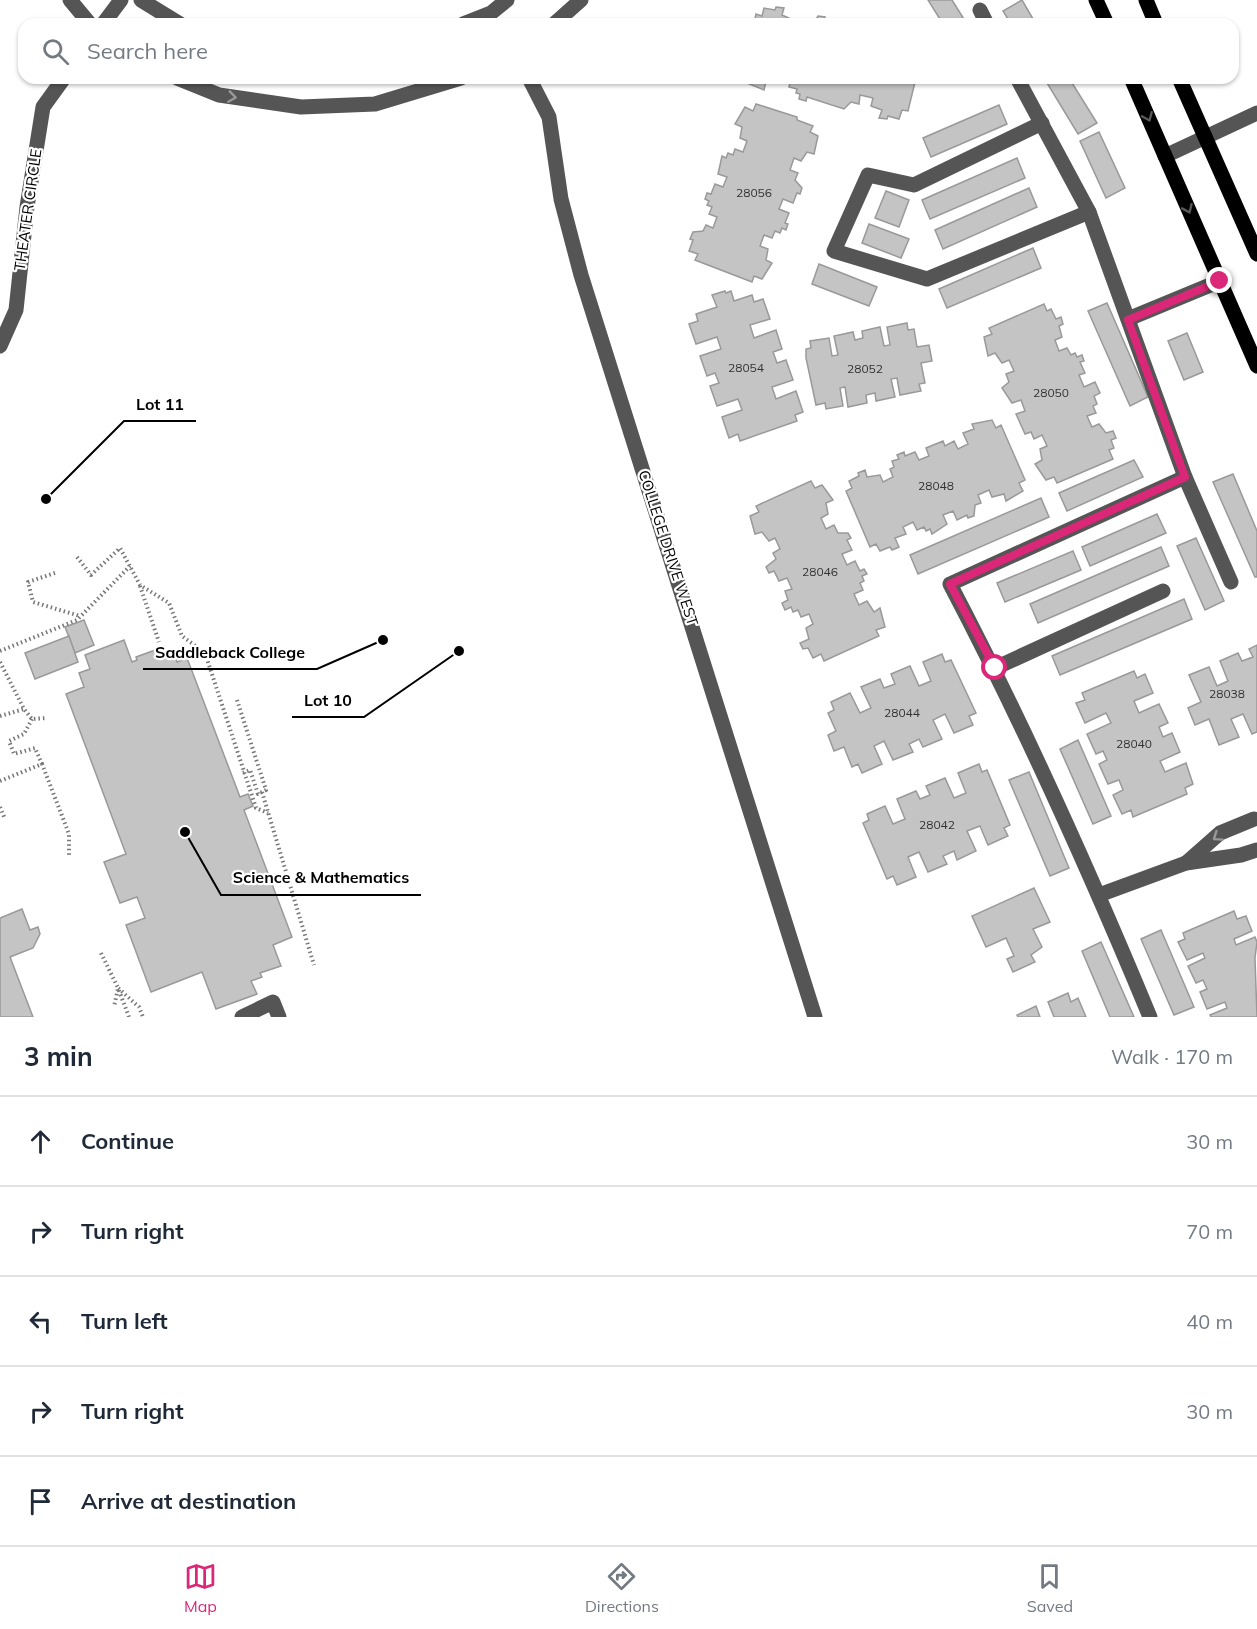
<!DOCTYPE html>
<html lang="en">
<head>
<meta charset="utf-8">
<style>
  :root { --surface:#fff; --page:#f6f6f7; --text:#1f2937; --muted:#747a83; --line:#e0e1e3; --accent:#db2777 }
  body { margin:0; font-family:Mulish,sans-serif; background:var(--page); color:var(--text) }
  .stop { position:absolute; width:18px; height:18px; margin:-14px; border:4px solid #db2777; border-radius:50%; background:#fff }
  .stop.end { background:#db2777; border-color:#fff; box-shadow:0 2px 6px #0008 }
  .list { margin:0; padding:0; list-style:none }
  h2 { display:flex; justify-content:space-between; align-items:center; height:78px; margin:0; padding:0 24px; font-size:26px }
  h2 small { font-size:20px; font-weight:400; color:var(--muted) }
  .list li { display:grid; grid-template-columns:39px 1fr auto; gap:18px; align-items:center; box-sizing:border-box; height:90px; padding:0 24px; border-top:2px solid var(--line) }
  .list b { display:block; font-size:22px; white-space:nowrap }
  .list em { font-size:20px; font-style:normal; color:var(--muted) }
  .icon { flex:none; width:33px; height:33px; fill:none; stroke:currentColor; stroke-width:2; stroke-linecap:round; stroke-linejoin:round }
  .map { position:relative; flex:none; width:1257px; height:1017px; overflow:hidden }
  .search { position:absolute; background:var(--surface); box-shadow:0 2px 4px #0004; left:18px; right:18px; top:18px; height:66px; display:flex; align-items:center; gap:15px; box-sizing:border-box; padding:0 21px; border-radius:18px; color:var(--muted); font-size:22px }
  .sheet { height:528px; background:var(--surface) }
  nav { display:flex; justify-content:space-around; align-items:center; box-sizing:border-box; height:84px; border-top:2px solid var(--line); background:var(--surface); font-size:16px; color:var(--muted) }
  nav a { display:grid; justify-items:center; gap:3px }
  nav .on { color:var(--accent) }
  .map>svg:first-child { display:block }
  .building { fill:#c4c4c4; stroke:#999; stroke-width:1.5 }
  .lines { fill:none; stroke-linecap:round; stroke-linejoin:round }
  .path { stroke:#777; stroke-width:4; stroke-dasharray:1.5 3; stroke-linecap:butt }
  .minor { stroke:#555; stroke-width:15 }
  .major { stroke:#000; stroke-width:15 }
  .oneway { stroke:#999 }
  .oneway2 { stroke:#595959 }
  .route { stroke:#db2777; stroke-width:8 }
  .labels { text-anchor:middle; stroke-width:4.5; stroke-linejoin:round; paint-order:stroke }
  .number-label { font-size:12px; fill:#313131 }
  .street-label { font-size:15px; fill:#000; stroke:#fff }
  .leader { fill:none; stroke:#000; stroke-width:2 }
  .callout-dot { fill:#000; stroke:#fff; stroke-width:2 }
  .callout-label { font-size:16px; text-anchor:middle; font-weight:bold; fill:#000; stroke:#fff; stroke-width:4.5; stroke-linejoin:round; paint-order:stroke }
</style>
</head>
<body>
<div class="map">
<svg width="1257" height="1017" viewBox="0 0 1257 1017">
  <rect width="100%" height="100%" fill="#fff"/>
  <g class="building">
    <path d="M928 0H952L967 24H943Z"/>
    <path d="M1022 0 1036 24H1011L1003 11Z"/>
    <path d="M776 7 784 8 782 15 793 20 792 24H754L756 14 762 16 764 8 775 10Z"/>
    <path d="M818 16 825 17V21L835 24H813Z"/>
    <path d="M748 78H779L778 83 766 81 764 90 747 83Z"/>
    <path d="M786 78H916L908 111 902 110 899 119 888 116 887 119 879 118 882 110 871 106 873 98 860 95 859 104 851 102 844 109 807 97 806 101 799 99 800 94 796 93 797 89 789 87 791 79Z"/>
    <path d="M1044 78H1069L1097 123 1078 134Z"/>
    <path d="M756 104 797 117V120L813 126 810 132 818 136 814 154 807 152 801 161 794 158 790 170 798 173 795 180 802 188 800 194 797 193 793 203 783 199 779 209 789 213 785 223 788 224 786 230 782 228 780 233 775 231 772 238 764 235 760 246 768 249 766 260 772 263 762 279 754 276 752 282 695 260 698 254 689 251 693 240 690 239 693 232 703 231 706 225 713 228 717 217 709 214 712 207 707 205 709 201 705 199 707 193 711 194 715 184 723 187 727 177 718 174 722 156 726 158 728 153 733 155 735 149 743 152 747 141 740 138 742 127 735 124 745 107 753 111Z"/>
    <path d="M999 105 1007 124 931 157 923 138Z"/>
    <path d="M1099 132 1125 188 1106 198 1080 141Z"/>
    <path d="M1017 158 1025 178 930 219 922 200Z"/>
    <path d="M1029 188 1037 207 943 249 935 230Z"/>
    <path d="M886 191 909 200 899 227 875 218Z"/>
    <path d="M869 224 909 239 901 258 862 243Z"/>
    <path d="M1033 248 1041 268 947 308 939 289Z"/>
    <path d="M819 264 877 287 869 306 812 284Z"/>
    <path d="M725 291 726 293 731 291 734 301 752 295 754 302 763 299 770 319 750 325 754 338 776 330 782 349 773 352 777 363 786 360 793 380 772 387 776 399 796 391 803 412 795 415 797 421 740 441 738 434 729 438 722 417 742 410 738 399 717 406 710 386 719 383 715 373 707 376 700 356 721 349 717 337 696 344 689 324 698 321 696 314 717 307 712 295Z"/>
    <path d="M1107 303 1148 397 1130 406 1088 311Z"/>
    <path d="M1044 304 1047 311 1051 309 1056 319 1061 317 1063 324 1059 326 1062 337 1055 340 1059 351 1067 348 1071 355 1075 353 1077 357 1082 355 1084 361 1080 362 1085 373 1079 375 1084 387 1095 382 1100 393 1094 396 1097 404 1093 406 1096 413 1087 416 1092 427 1099 424 1106 433 1113 431 1116 438 1111 440 1114 448 1109 450 1113 459 1057 483 1054 477 1046 480 1035 464 1042 460 1040 449 1047 446 1042 435 1034 439 1031 432 1025 434 1016 414 1025 411 1021 400 1012 403 1002 388 1009 382 1006 374 1014 371 1009 360 1002 363 995 353 988 356 984 337 992 334 989 328Z"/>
    <path d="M907 323 908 330 914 329 917 347 929 345 932 361 921 363 925 383 919 384 921 391 900 395 897 378 891 379 895 397 876 401 875 393 866 395 867 403 848 407 845 387 840 388 843 406 826 409 825 403 816 405 806 358V349L811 348 810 341 829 338 832 356 838 355 834 336 853 332 855 340 863 338 862 331 880 327 884 346 890 345 887 327Z"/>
    <path d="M1187 333 1203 372 1184 380 1168 341Z"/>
    <path d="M992 420 996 428 1001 425 1025 480 1019 483 1023 491 1006 501 1004 494 992 497 989 490 978 495 981 503 975 505 974 516 968 518 967 515 957 520 953 511 943 515 947 524 932 534 930 529 926 531 924 527 917 530 913 522 903 527 906 534 895 538 899 547 892 550 890 547 880 551 876 544 870 547 846 491 852 488 849 481 859 476 858 473 865 470 867 477 880 475 883 482 893 477 890 469 894 467 892 461 899 459 897 455 904 452 905 456 915 452 919 460 929 456 926 448 943 441 945 446 954 441 958 449 968 444 963 433 974 429 972 424Z"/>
    <path d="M1134 460 1143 477 1067 511 1059 493Z"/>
    <path d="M1233 474 1257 531V577H1255L1213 482Z"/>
    <path d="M811 481 815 488 822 485 833 500 826 503 828 514 821 518 826 529 834 525 838 533H848L851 538 847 540 852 550 842 554 847 565 855 561 860 571 864 569 867 574 862 576 864 581 860 583 863 590 854 594 859 605 867 601 874 612 880 608 885 627 876 630 879 636 824 661 821 654 813 658 808 648 803 649 800 643 809 639 806 628 813 624 809 614 801 617 798 610 793 612 791 607 785 610 782 603 788 600 785 591 792 589 787 578 779 581 774 571 769 573 766 567 776 559 773 553 780 549 775 538 769 541 762 532 755 534 750 516 759 512 756 506Z"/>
    <path d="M1041 498 1049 517 918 574 910 555Z"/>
    <path d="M1157 514 1166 533 1090 566 1082 547Z"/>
    <path d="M1196 538 1224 601 1205 610 1177 546Z"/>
    <path d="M1161 547 1169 566 1038 623 1030 604Z"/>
    <path d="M1073 551 1081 570 1005 602 997 583Z"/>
    <path d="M1184 599 1192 619 1060 675 1052 656Z"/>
    <path d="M84 620 94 645 75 653 65 627Z"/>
    <path d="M69 636 78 662 35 679 25 653Z"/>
    <path d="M124 640 132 662 137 660 136 657 158 649 161 656 173 651 177 662 187 658 240 797 248 794 253 806 244 810 292 937 273 945 281 966 260 973 262 977 251 981 257 994 216 1009 202 972 151 992 126 925 145 918 137 897 120 903 104 862 126 854 66 694 84 687 79 673 90 669 85 655Z"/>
    <path d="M1257 645V732L1252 734 1243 714 1231 719 1239 737 1219 745 1209 719 1195 725 1188 708 1201 702 1189 675 1209 667 1217 686 1228 681 1220 661 1238 653 1242 661 1253 657 1249 649Z"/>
    <path d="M942 654 945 662 951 660 976 713 969 716 973 725 954 733 945 714 933 720 942 739 923 747 919 739 909 744 913 752 893 760 884 741 874 746 882 764 862 773 858 764 852 767 844 747 834 751 828 735 836 731 828 713 834 710 831 702 850 693 860 713 871 708 861 687 880 679 884 688 895 684 891 674 910 666 919 686 931 681 923 662Z"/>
    <path d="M1134 671 1137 678 1145 674 1153 693 1134 701 1139 713 1159 704 1168 723 1159 727 1163 737 1172 733 1180 752 1160 761 1165 772 1186 763 1193 784 1185 788 1187 794 1133 817 1131 810 1122 814 1113 795 1123 790 1119 780 1108 784 1099 764 1107 760 1103 751 1096 754 1087 734 1111 723 1106 713 1085 723 1076 703 1085 700 1082 693Z"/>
    <path d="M1078 740 1111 816 1093 824 1060 749Z"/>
    <path d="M979 764 982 772 987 770 1010 825 1004 828 1008 836 988 845 980 826 967 831 976 851 957 860 954 851 943 856 947 864 928 872 919 852 908 857 916 877 897 885 893 876 887 879 863 823 869 820 867 814 885 806 893 824 905 819 897 799 916 791 920 799 930 795 926 786 945 778 954 798 966 793 958 773Z"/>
    <path d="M1029 772 1069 868 1050 876 1009 780Z"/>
    <path d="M1034 888 1050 922 1033 929 1042 947 1031 955 1035 962 1013 972 1007 959 1014 956 1006 938 986 947 972 916Z"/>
    <path d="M22 909 30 930 38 927 40 934 33 948 10 957 33 1017H0V918Z"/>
    <path d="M1234 911 1237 919 1246 916 1252 931 1234 939 1236 945 1255 937 1257 942 1255 958 1257 1017H1211L1210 1015 1227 1008 1225 1002 1207 1009 1200 992 1207 989 1203 980 1196 983 1188 966 1205 958 1203 953 1187 960 1178 942 1185 939 1183 933Z"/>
    <path d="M1161 930 1194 1007 1174 1015 1141 939Z"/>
    <path d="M1101 942 1134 1017H1110L1082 951Z"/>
    <path d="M1068 993 1071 1002 1078 998 1086 1017H1054L1048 1002Z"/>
    <path d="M1036 1006 1040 1017H1018L1017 1015Z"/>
  </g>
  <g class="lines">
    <g class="path">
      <path d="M77 557 91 575 120 548 140 585 169 603 182 636 205 653 256 808 268 813"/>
      <path d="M55 573 28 582 33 602 80 616"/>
      <path d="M140 586 159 642"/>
      <path d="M0 651 77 620 130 566"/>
      <path d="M0 662 24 709 32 719 47 718"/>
      <path d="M237 700 266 790 258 794 250 770 243 773"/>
      <path d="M0 716 24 709"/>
      <path d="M32 719 24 734 9 741 14 754 35 748 42 764"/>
      <path d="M0 781 42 764 69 834V857"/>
      <path d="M262 792 314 965"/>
      <path d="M0 807 5 819"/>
      <path d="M101 953 118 988 114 1007"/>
      <path d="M129 1017 118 988 139 1007 143 1017"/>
    </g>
    <g class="minor">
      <path d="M70 0 90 24"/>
      <path d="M141 0 180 24"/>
      <path d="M980 10 987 24"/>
      <path d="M103 24 121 0"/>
      <path d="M463 24 491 13 507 0"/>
      <path d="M554 24 581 0"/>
      <path d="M177 78 219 95 301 107 375 104 461 78"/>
      <path d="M529 78 549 117 561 199 581 275 815 1017"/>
      <path d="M1017 78 1089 212 1185 477 1231 582"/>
      <path d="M1042 123 914 185 868 175 834 251 927 279 1089 212"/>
      <path d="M1165 156 1257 113"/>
      <path d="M1128 319 1220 281"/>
      <path d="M0 346 16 310 27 207 43 107 64 78"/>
      <path d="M995 668 1163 591"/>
      <path d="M1186 863 1220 833 1254 819"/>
      <path d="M1099 895 1186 863 1241 855 1257 850"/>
      <path d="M242 1017 273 1002 279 1017"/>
      <path d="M1150 1017C1089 870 1024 725 950 584L1185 477"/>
    </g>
    <g class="major">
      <path d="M1096 0 1107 24"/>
      <path d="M1146 0 1156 24"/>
      <path d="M1131 78 1257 366"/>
      <path d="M1179 78 1257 254"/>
    </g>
  </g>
  <defs><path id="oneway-chevron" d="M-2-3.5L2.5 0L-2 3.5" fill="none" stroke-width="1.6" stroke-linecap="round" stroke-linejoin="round" transform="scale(1.5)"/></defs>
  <g class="oneway">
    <use href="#oneway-chevron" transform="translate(232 97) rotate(8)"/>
    <use href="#oneway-chevron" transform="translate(1217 837) rotate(145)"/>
  </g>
  <g class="oneway2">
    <use href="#oneway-chevron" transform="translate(1148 117) rotate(67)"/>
    <use href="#oneway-chevron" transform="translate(1188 209) rotate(66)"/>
  </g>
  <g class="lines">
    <path class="route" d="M995 668 950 584 1185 477 1128 320 1220 281"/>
  </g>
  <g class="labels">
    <g class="number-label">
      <text x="754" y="197">28056</text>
      <text x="746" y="372">28054</text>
      <text x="865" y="373">28052</text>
      <text x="1051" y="397">28050</text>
      <text x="936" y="490">28048</text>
      <text x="820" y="576">28046</text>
      <text x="1227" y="698">28038</text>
      <text x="902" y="717">28044</text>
      <text x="1134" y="748">28040</text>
      <text x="937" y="829">28042</text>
    </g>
    <g class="street-label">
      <text transform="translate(28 210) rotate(-82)" y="5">THEATER CIRCLE</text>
      <text transform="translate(668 548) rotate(72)" y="5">COLLEGE DRIVE WEST</text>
    </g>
  </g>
  <path class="leader" d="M46 499L124 421H196M383 640L317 669H143M459 651L364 717H292M185 832L221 895H421"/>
  <g class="callout-dot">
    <circle cx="46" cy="499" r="6"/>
    <circle cx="383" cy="640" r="6"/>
    <circle cx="459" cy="651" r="6"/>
    <circle cx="185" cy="832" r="6"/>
  </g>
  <g class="callout-label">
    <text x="160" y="410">Lot 11</text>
    <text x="230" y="658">Saddleback College</text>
    <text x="328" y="706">Lot 10</text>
    <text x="321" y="883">Science &amp; Mathematics</text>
  </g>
</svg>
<div class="stop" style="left:995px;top:668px"></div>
<div class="stop end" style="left:1220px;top:281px"></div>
<div class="search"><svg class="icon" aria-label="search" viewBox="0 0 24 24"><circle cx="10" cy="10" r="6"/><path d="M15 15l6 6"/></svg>Search here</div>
</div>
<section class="sheet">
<h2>3 min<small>Walk · 170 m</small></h2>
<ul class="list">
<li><svg class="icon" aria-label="ahead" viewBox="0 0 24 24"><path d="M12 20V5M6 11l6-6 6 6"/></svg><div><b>Continue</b></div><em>30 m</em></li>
<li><svg class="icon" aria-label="right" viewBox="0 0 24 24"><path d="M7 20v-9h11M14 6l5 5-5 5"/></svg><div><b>Turn right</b></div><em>70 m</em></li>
<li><svg class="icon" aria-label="left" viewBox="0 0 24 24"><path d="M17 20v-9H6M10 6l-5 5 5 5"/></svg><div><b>Turn left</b></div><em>40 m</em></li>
<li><svg class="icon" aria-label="right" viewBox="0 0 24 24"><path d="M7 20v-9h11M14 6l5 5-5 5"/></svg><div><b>Turn right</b></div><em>30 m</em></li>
<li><svg class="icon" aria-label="arrive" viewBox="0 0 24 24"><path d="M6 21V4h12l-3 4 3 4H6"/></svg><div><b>Arrive at destination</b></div></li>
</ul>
</section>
<nav>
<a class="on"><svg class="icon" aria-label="map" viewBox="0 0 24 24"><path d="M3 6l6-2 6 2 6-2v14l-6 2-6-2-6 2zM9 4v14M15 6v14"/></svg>Map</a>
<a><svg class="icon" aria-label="directions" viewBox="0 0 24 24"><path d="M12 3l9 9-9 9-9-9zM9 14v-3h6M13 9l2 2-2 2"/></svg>Directions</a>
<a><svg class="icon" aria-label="saved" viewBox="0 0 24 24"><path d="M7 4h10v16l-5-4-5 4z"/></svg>Saved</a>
</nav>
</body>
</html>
